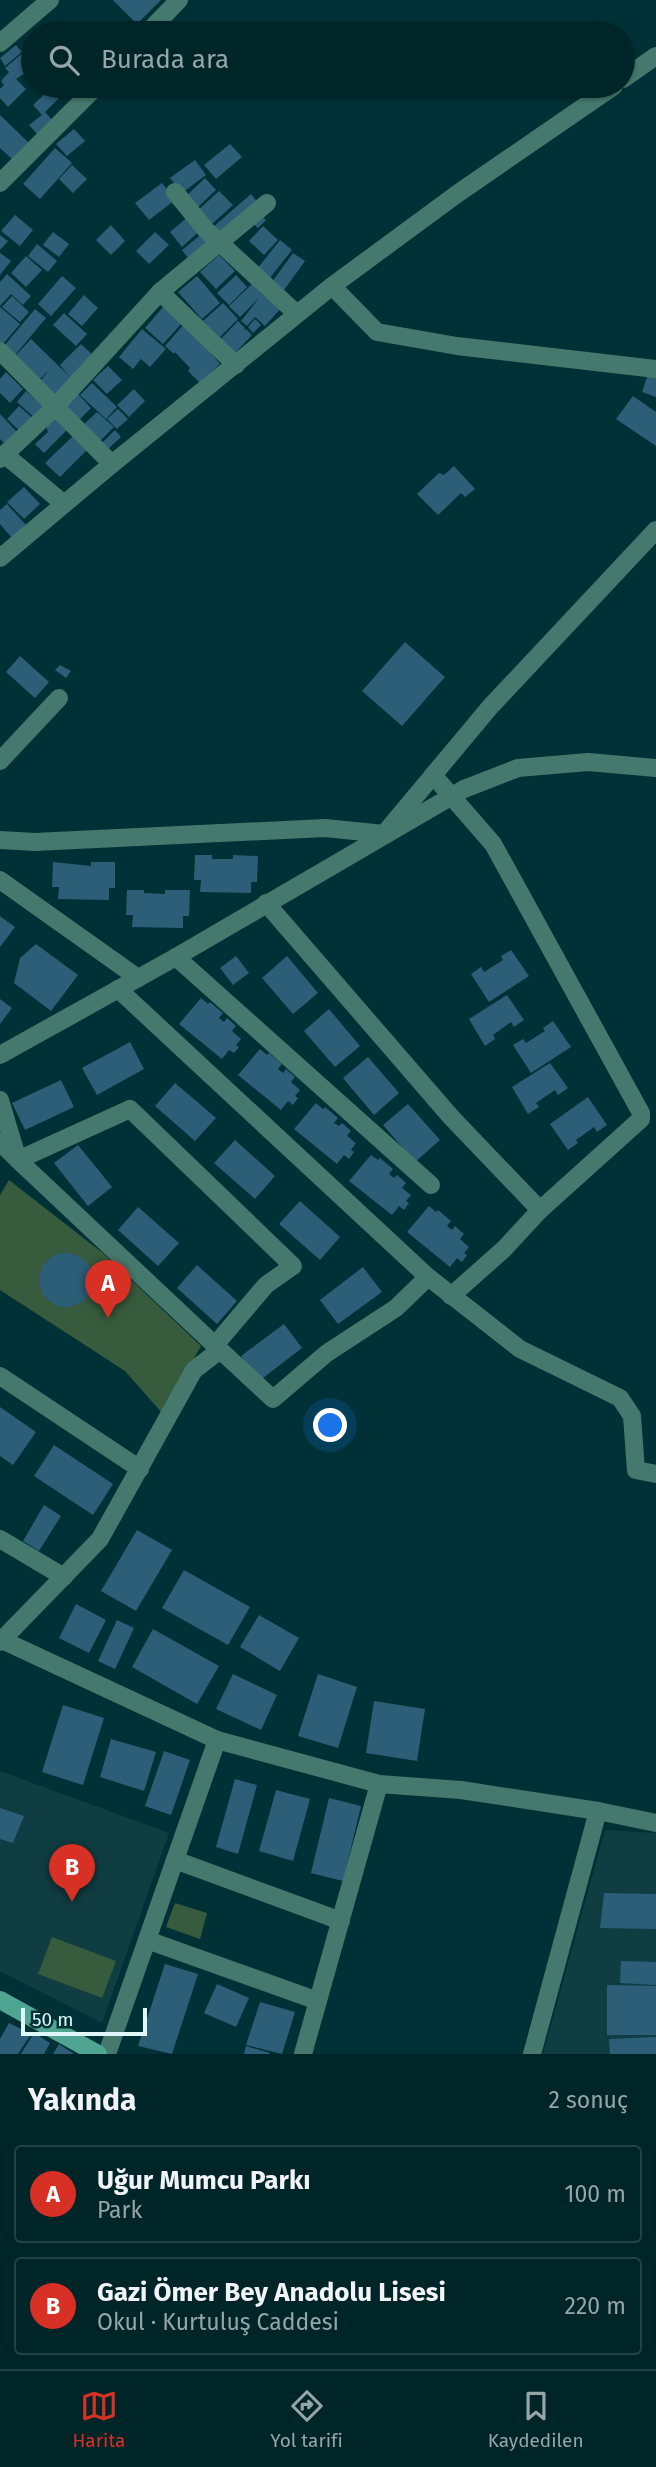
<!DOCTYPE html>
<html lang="tr">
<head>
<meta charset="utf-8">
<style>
  :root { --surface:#002528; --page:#0a2d30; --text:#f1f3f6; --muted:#95a5a8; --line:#224245; --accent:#d93025 }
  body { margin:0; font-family:"Fira Sans",sans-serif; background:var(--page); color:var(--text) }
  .scale { position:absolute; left:21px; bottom:18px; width:126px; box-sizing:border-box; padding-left:7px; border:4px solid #e0f7fa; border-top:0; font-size:19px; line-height:24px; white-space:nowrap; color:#e0f7fa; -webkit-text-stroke:5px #003136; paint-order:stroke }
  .you { position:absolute; left:331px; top:1426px; width:24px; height:24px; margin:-18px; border:5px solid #fff; border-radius:50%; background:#1a73e8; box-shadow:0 0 0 10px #1a73e833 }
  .badge { display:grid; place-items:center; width:46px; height:46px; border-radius:50%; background:var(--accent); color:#fff; font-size:23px; font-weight:700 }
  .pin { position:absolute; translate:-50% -58px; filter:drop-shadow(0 2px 4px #0008) }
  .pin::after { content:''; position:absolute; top:37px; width:24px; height:21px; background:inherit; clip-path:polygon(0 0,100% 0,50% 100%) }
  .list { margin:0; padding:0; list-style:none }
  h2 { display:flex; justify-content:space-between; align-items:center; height:91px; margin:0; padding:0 28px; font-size:30px }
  h2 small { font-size:23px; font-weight:400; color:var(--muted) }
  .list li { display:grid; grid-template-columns:46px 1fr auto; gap:21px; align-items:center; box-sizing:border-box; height:98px; margin:0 14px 14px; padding:0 14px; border:2px solid var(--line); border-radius:7px }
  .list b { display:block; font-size:26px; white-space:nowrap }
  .list p { margin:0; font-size:23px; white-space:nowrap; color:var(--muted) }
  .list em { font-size:23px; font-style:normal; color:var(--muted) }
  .icon { flex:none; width:38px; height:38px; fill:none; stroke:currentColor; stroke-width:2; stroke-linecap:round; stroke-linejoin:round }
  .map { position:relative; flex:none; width:656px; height:2054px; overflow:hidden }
  .search { position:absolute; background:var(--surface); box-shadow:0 2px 5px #0004; left:21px; right:21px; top:21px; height:77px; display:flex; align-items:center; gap:18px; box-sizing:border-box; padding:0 24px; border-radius:38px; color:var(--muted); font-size:26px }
  .sheet { height:315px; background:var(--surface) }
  nav { display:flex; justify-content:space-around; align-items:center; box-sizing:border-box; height:98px; border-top:2px solid var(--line); background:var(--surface); font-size:19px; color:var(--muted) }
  nav a { display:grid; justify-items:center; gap:4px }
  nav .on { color:var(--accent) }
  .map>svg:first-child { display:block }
  .built { fill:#103d42 }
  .green { fill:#375b3d }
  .building { fill:#2c5e78 }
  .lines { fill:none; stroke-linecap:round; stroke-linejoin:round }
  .street { stroke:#46796d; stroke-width:18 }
  .secondary { stroke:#50a592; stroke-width:18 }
</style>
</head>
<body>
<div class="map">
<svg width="656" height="2054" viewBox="0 0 656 2054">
  <rect width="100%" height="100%" fill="#003136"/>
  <g class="built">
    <path d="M0 1771 169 1833 102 2023 0 1971Z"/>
    <path d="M605 1830 656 1833V2054H543Z"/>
  </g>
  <g class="green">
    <path d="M9 1180 104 1254 201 1346 163 1414 125 1371 0 1290V1195Z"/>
    <path d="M175 1903 207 1913 200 1939 166 1927Z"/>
    <path d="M52 1937 116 1961 102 1998 38 1974Z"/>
  </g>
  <g class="building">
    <path d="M113 0H161L137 24Z"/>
    <path d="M16 45 22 52 5 66 0 58Z"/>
    <path d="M25 51 33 60V68L16 79 26 89 8 107 0 98V89L4 85 1 81 9 72 5 68Z"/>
    <path d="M53 86H63L67 90 45 112 54 122 38 135 29 125 42 115 33 105Z"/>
    <path d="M0 115 29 143 13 160 0 148Z"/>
    <path d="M74 129 85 141 67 156 56 144Z"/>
    <path d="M230 144 242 157 216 179 204 165Z"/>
    <path d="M55 148 72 163 40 199 23 184Z"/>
    <path d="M195 160 206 175 182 193 170 178Z"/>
    <path d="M72 165 87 179 73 193 59 179Z"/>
    <path d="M205 178 216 190 195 210 184 198Z"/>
    <path d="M162 183 175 200 149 220 135 203Z"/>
    <path d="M219 191 233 205 211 225 197 211Z"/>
    <path d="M251 194 259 204 218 240 213 227Z"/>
    <path d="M259 214 266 220 258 228 251 222Z"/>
    <path d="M15 215 33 230 20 246 1 231Z"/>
    <path d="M190 215 202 229 182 247 170 232Z"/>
    <path d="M111 225 125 241 111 255 96 240Z"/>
    <path d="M263 226 278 240 264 255 249 241Z"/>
    <path d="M53 232 69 244 59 257 43 245Z"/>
    <path d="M155 232 169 245 149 264 136 251Z"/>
    <path d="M204 232 213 244 191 262 182 250Z"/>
    <path d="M0 235 8 241 0 250Z"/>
    <path d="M280 240 292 250 269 279 257 269Z"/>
    <path d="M37 244 57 261 48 272 28 256Z"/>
    <path d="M0 253 11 261 0 275Z"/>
    <path d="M293 253 305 261 284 290 272 282Z"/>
    <path d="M219 255 235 271 216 289 200 272Z"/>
    <path d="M26 256 42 270 26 287 11 273Z"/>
    <path d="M7 274 31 296 23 305 11 294 0 306V282Z"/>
    <path d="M236 275 247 287 229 305 217 293Z"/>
    <path d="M62 276 76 288 51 316 38 304Z"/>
    <path d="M197 276 220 303 202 319 178 292Z"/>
    <path d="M252 284 263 295 265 292 282 307 265 326 255 317 247 326 241 321 260 297 240 317 229 306Z"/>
    <path d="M84 295 98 308 82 326 68 314Z"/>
    <path d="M12 296 29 312 20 322 2 307Z"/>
    <path d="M223 303 238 319 220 337 203 321Z"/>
    <path d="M164 306 183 322 163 344 145 328Z"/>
    <path d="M0 307 20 324 3 344 0 342Z"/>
    <path d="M35 309 46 318 15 355 4 346Z"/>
    <path d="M64 313 87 334 76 346 53 325Z"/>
    <path d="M255 319 261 325 253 333 248 327Z"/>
    <path d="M238 321 245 328 243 331 246 329 252 335 235 353 220 340Z"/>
    <path d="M185 323 220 364 200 383 188 371 190 368 175 352 174 354 165 346Z"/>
    <path d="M142 329 166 349 150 367 141 359 133 369 119 357Z"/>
    <path d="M31 339 69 376 60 365 81 344 95 357 56 396 40 381 51 368 39 380 15 356Z"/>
    <path d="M108 366 122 380 107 394 93 380Z"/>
    <path d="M6 372 23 389 10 403 0 393V379Z"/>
    <path d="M648 374 656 377V397L642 392Z"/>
    <path d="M92 383 117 407 106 419 80 395Z"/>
    <path d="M134 389 145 401 129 417 117 405Z"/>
    <path d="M26 391 45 408 36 419 17 402Z"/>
    <path d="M78 394 91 408 79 420 65 406Z"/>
    <path d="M633 396 656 412V446L616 419Z"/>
    <path d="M19 406 36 421 23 434 7 419Z"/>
    <path d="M118 409 128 419 117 429 107 419Z"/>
    <path d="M97 412 114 427 98 443 82 426Z"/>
    <path d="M55 413 70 427 44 453 35 444 48 432 45 424Z"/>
    <path d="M0 414 18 433 6 445 0 439Z"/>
    <path d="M115 430 121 437 108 449 102 443Z"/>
    <path d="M75 434 89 448 60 477 45 463Z"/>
    <path d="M454 466 475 489 465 497 461 493 438 515 417 494 439 473 444 475Z"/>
    <path d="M24 487 40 504 24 519 7 502Z"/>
    <path d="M7 504 26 525 12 538 0 524V510Z"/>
    <path d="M405 642 445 677 402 726 362 691Z"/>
    <path d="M20 656 49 682 35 698 6 672Z"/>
    <path d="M60 665 71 671 66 678 55 670Z"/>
    <path d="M195 855H212V859H233V855L258 856 257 882H251V893L200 892 201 880H194Z"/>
    <path d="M53 862 91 866V862H115V888H109V900L58 899 59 887H52Z"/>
    <path d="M127 890H144V893L165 894V890H190L189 916H183V928L132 927 133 915H126Z"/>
    <path d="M0 916 15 927 0 947Z"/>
    <path d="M36 944 78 975 51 1011 14 983 20 958Z"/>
    <path d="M511 950 529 976 489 1002 471 974 481 967 484 972 503 960 501 956Z"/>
    <path d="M236 956 249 973 233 985 220 968Z"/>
    <path d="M287 956 318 993 293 1014 262 978Z"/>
    <path d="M507 995 524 1020 514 1027 511 1022 493 1035 495 1039 485 1046 469 1019Z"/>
    <path d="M201 998 208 1004 210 1002 223 1013 219 1018 224 1022 227 1018 236 1026 232 1031 241 1039 236 1045 239 1047 234 1053 229 1050 222 1059 179 1024Z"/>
    <path d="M0 999 12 1008 0 1024Z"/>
    <path d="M329 1009 360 1046 335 1067 304 1031Z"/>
    <path d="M553 1021 571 1047 531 1073 513 1045 523 1039 526 1043 545 1031 543 1028Z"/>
    <path d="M130 1042 144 1069 97 1095 82 1068Z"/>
    <path d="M260 1049 267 1055 269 1053 282 1064 278 1069 283 1073 286 1069 295 1077 291 1082 300 1090 295 1096 298 1098 293 1105 288 1101 281 1110 238 1075Z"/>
    <path d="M368 1057 399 1093 374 1115 343 1078Z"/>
    <path d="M550 1063 568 1088 558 1095 555 1090 536 1103 539 1107 528 1114 512 1087Z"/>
    <path d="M61 1080 74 1107 25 1130 12 1103Z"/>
    <path d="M175 1083 216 1118 195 1141 155 1106Z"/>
    <path d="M588 1097 607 1125 597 1132 594 1127 576 1140 578 1143 568 1150 550 1124Z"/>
    <path d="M316 1103 323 1109 325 1107 338 1118 334 1123 339 1126 342 1123 351 1131 347 1136 356 1143 351 1150 354 1152 349 1159 344 1155 337 1164 294 1129Z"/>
    <path d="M408 1104 440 1140 415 1162 383 1125Z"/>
    <path d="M235 1140 275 1176 255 1199 214 1163Z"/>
    <path d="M78 1145 112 1187 88 1206 54 1163Z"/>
    <path d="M371 1155 378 1160 380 1158 393 1169 389 1174 394 1178 397 1175 406 1183 402 1188 411 1195 406 1201 409 1203 404 1210 399 1206 392 1215 349 1181Z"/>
    <path d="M300 1201 340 1237 320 1260 279 1224Z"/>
    <path d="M429 1206 436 1212 438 1210 451 1221 447 1226 452 1230 455 1226 464 1234 460 1239 469 1247 464 1253 467 1255 462 1262 457 1258 450 1267 407 1232Z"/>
    <path d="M138 1207 179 1243 158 1266 118 1230Z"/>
    <circle cx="66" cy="1280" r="27"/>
    <path d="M197 1265 237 1301 217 1324 177 1288Z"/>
    <path d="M363 1267 382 1292 338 1324 320 1300Z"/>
    <path d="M284 1324 302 1348 259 1381 241 1356Z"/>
    <path d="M0 1407 36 1432 13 1465 0 1456Z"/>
    <path d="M54 1445 113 1484 93 1515 34 1476Z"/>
    <path d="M44 1505 61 1516 39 1551 23 1541Z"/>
    <path d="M137 1530 172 1550 136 1611 101 1591Z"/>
    <path d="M184 1570 250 1607 228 1645 162 1608Z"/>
    <path d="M76 1604 106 1620 89 1653 59 1638Z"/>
    <path d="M259 1615 299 1638 280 1671 240 1647Z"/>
    <path d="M117 1620 134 1628 115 1669 98 1661Z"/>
    <path d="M153 1629 219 1666 197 1704 132 1667Z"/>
    <path d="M233 1674 277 1695 261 1730 216 1709Z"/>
    <path d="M318 1674 357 1687 338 1748 298 1736Z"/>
    <path d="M374 1701 425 1709 417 1761 366 1753Z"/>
    <path d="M63 1705 104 1718 83 1785 42 1772Z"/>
    <path d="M111 1739 156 1752 144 1791 100 1777Z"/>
    <path d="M164 1751 190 1760 171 1815 145 1806Z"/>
    <path d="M235 1779 257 1785 238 1854 216 1847Z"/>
    <path d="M276 1790 310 1799 293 1861 259 1851Z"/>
    <path d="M329 1798 361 1806 343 1881 311 1873Z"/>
    <path d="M0 1808 24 1816 13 1843 0 1839Z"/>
    <path d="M604 1893 656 1894V1929L600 1928Z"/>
    <path d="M621 1961 656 1962V1985L620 1983Z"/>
    <path d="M165 1964 198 1974 172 2054 138 2046Z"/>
    <path d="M217 1984 249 1998 236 2027 204 2013Z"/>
    <path d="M607 1985 656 1986V2035H607Z"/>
    <path d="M260 2002 295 2012 282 2054 246 2045Z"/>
    <path d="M9 2023 31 2034 18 2054H0V2039Z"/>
    <path d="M34 2033 50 2043 44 2054H21Z"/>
    <path d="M656 2037V2054H610L609 2039Z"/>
    <path d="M59 2044 74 2054H53Z"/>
    <path d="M246 2046 270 2053 269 2054H244Z"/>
  </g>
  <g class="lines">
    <g class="street">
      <path d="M147 33 179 0"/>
      <path d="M0 43 50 0"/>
      <path d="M623 79 656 56"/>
      <path d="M0 183 97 86"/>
      <path d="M175 192 206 230 297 314"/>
      <path d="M332 286 377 332 457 346 656 369"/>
      <path d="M160 292 236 365"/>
      <path d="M0 351 112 464"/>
      <path d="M4 454 64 504"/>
      <path d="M0 459 54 408 160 292 267 203"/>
      <path d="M0 558 112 464 332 286 457 194 614 86"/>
      <path d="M0 761 59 698"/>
      <path d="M433 775 493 844 641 1113V1119L540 1210 504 1249 451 1296"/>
      <path d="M0 840 35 842 325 828 384 834 490 707 656 530"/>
      <path d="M0 880 138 978"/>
      <path d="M266 903 451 1117 540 1210"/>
      <path d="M176 957 431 1185"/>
      <path d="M118 989 428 1277 520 1349 620 1398 632 1416 636 1470 656 1474"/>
      <path d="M0 1055 176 957 464 789 518 768 588 762 656 768"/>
      <path d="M0 1100 18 1160 220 1350"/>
      <path d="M0 1142 18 1160 130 1109 293 1266 266 1285 215 1345"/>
      <path d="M0 1376 140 1469"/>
      <path d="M0 1539 64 1577"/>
      <path d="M2 1640 217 1740 379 1784 461 1790 598 1811 656 1823"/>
      <path d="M0 1642 100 1539 194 1370 220 1350 273 1399 327 1353 396 1308 428 1277"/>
      <path d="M175 1860 341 1921"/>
      <path d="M147 1940 318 2001"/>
      <path d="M107 2054 217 1740"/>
      <path d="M303 2054 379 1784"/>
      <path d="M532 2054 598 1811"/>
    </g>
    <path class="secondary" d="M0 2000 98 2054"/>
  </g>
</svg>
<div class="scale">50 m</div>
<div class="you"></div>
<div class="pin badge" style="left:108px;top:1318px">A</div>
<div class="pin badge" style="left:72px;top:1902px">B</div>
<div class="search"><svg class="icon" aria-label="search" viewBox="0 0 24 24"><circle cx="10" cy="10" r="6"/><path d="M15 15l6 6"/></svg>Burada ara</div>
</div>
<section class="sheet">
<h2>Yakında<small>2 sonuç</small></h2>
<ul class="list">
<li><span class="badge">A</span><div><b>Uğur Mumcu Parkı</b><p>Park</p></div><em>100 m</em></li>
<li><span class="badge">B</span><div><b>Gazi Ömer Bey Anadolu Lisesi</b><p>Okul · Kurtuluş Caddesi</p></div><em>220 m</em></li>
</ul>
</section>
<nav>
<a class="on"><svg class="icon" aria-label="map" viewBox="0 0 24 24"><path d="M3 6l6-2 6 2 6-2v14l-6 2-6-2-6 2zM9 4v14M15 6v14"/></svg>Harita</a>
<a><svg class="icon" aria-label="directions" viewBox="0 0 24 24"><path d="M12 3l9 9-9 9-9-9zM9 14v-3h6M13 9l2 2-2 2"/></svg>Yol tarifi</a>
<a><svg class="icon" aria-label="saved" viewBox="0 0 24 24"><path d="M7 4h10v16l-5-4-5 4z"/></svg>Kaydedilen</a>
</nav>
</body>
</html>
